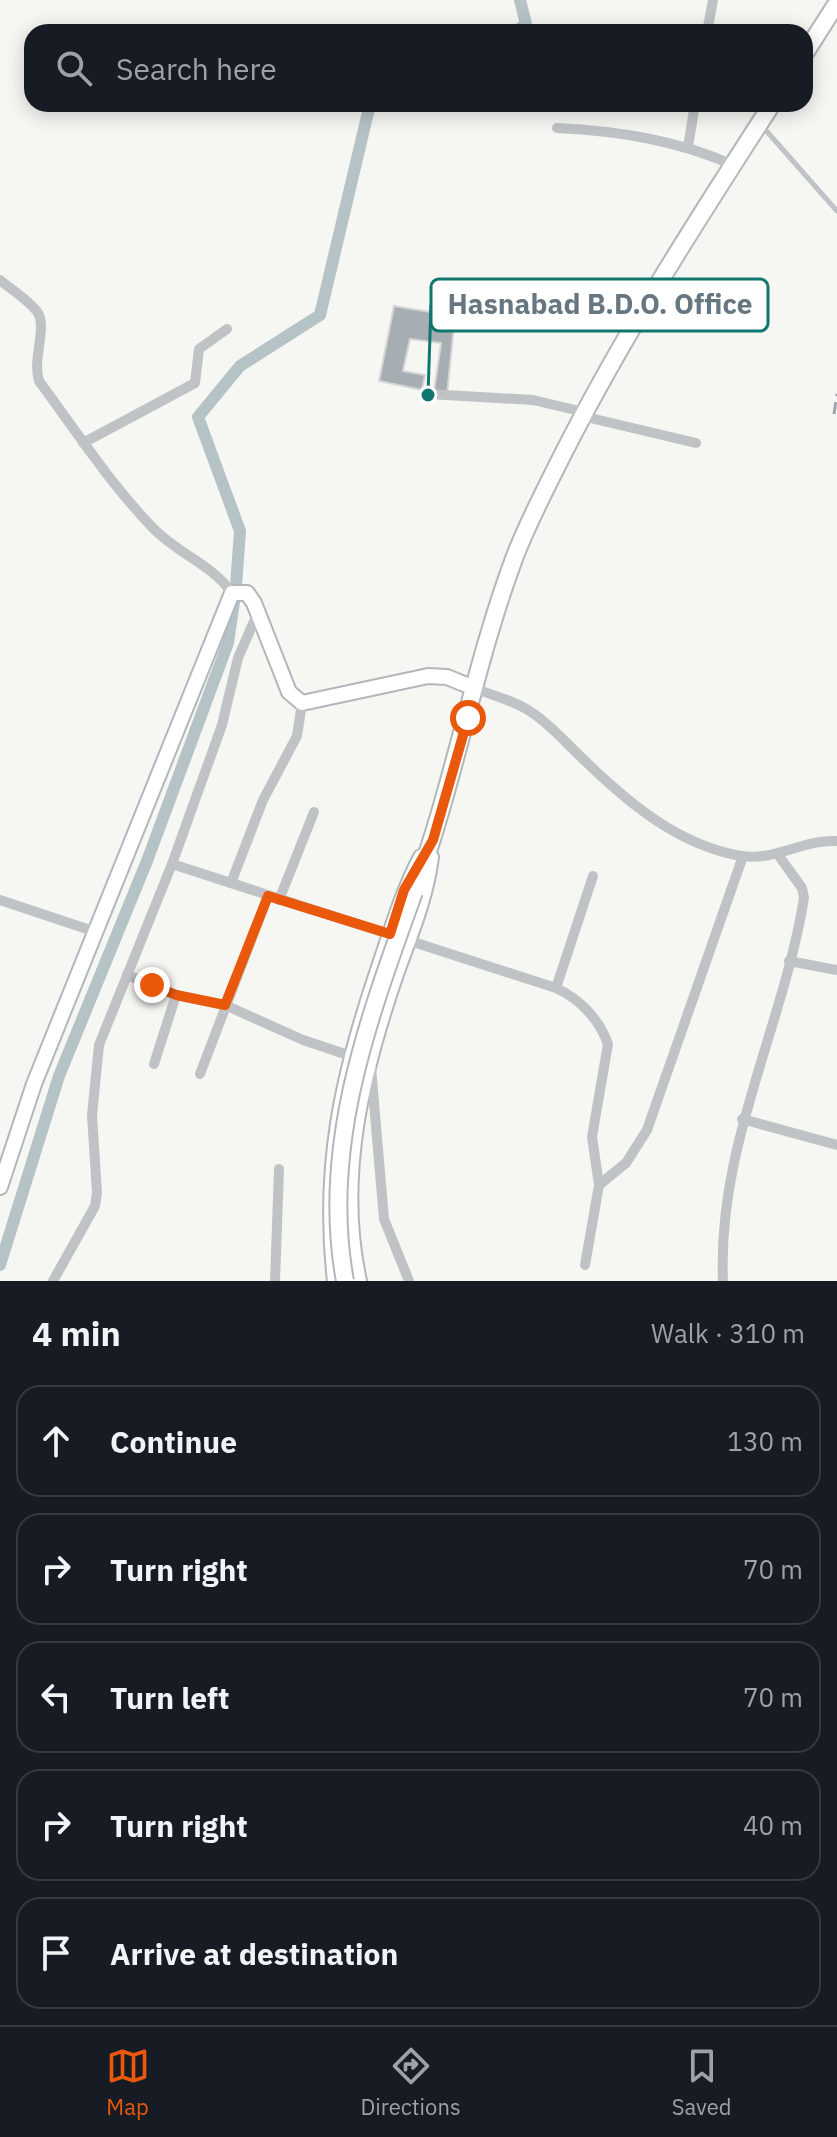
<!DOCTYPE html>
<html lang="en">
<head>
<meta charset="utf-8">
<style>
  :root { --surface:#171b24; --page:#20242c; --text:#f1f3f6; --muted:#9ea1a6; --line:#363941; --accent:#ea580c }
  body { margin:0; font-family:"IBM Plex Sans",sans-serif; background:var(--page); color:var(--text) }
  .stop { position:absolute; width:24px; height:24px; margin:-18px; border:6px solid #ea580c; border-radius:50%; background:#fff }
  .stop.end { background:#ea580c; border-color:#fff; box-shadow:0 2px 8px #0008 }
  .list { margin:0; padding:0; list-style:none }
  h2 { display:flex; justify-content:space-between; align-items:center; height:104px; margin:0; padding:0 32px; font-size:34px }
  h2 small { font-size:26px; font-weight:400; color:var(--muted) }
  .list li { display:grid; grid-template-columns:52px 1fr auto; gap:24px; align-items:center; box-sizing:border-box; height:112px; margin:0 16px 16px; padding:0 16px; border:2px solid var(--line); border-radius:24px }
  .list b { display:block; font-size:30px; white-space:nowrap }
  .list em { font-size:26px; font-style:normal; color:var(--muted) }
  .icon { flex:none; width:44px; height:44px; fill:none; stroke:currentColor; stroke-width:2; stroke-linecap:round; stroke-linejoin:round }
  .map { position:relative; flex:none; width:837px; height:1281px; overflow:hidden }
  .search { position:absolute; background:var(--surface); box-shadow:0 4px 20px #0003; left:24px; right:24px; top:24px; height:88px; display:flex; align-items:center; gap:20px; box-sizing:border-box; padding:0 28px; border-radius:24px; color:var(--muted); font-size:30px }
  .sheet { height:744px; background:var(--surface) }
  nav { display:flex; justify-content:space-around; align-items:center; box-sizing:border-box; height:112px; border-top:2px solid var(--line); background:var(--surface); font-size:22px; color:var(--muted) }
  nav a { display:grid; justify-items:center; gap:4px }
  nav .on { color:var(--accent) }
  .map>svg:first-child { display:block }
  .lines { fill:none; stroke-linecap:round; stroke-linejoin:round }
  .canal { stroke:#b6c3c6; stroke-width:12 }
  .building { fill:#a6aeb3; stroke:#d7d7d5; stroke-width:2 }
  .secondary-casing { stroke:#b1b7bb; stroke-width:18 }
  .primary-casing { stroke:#b2b7ba; stroke-width:20 }
  .lane { stroke:#bfc3c6; stroke-width:5 }
  .street { stroke:#bfc3c6; stroke-width:10 }
  .secondary { stroke:#fff; stroke-width:14 }
  .primary { stroke:#fff; stroke-width:16 }
  .rail { stroke:#9ea5aa; stroke-width:3; stroke-dasharray:12 6; stroke-linecap:butt }
  .primary-bridge-casing { stroke:#b2b7ba; stroke-width:20; stroke-linecap:butt }
  .primary-bridge { stroke:#fff; stroke-width:16 }
  .route { stroke:#ea580c; stroke-width:10 }
  .leader { fill:none; stroke:#0f766e; stroke-width:3 }
  .callout-dot { fill:#0f766e; stroke:#fff; stroke-width:3 }
  .callout { fill:#fff; stroke:#0f766e; stroke-width:3 }
  .callout-label { font-size:28px; text-anchor:middle; font-weight:bold; fill:#667782 }
</style>
</head>
<body>
<div class="map">
<svg width="837" height="1281" viewBox="0 0 837 1281">
  <rect width="100%" height="100%" fill="#f6f6f3"/>
  <g class="lines">
    <g class="canal">
      <path d="M515 32 526 24 520 0"/>
      <path d="M236 586 240 531 198 417 240 366 320 315 370 104"/>
      <path d="M0 1265 59 1076 147 861 228 643 234 602"/>
    </g>
  </g>
  <path class="building" d="M394 306 455 316 447 395 434 391 441 343 410 339 403 371 425 375 422 390 379 381Z"/>
  <g class="lines">
    <g class="secondary-casing">
      <g id="secondary">
        <path d="M0 1187 34 1084 232 593H247L254 603 289 692 302 703 428 676 447 677 474 688"/>
        <path d="M335 1281C322 1168 342 1077 378 970 391 932 402 893 421 857"/>
        <path d="M359 1281C336 1177 362 1073 396 974 410 935 426 898 431 857"/>
      </g>
    </g>
    <g class="primary-casing">
      <g id="primary">
        <path d="M805 53 837 3"/>
        <path d="M414 892C455 781 474 665 515 556 529 520 547 486 564 452 625 332 699 217 772 104"/>
      </g>
    </g>
    <path class="lane" d="M763 127 837 211"/>
    <g class="street">
      <path d="M707 32 713 0"/>
      <path d="M557 128C618 131 677 140 733 165"/>
      <path d="M688 147 695 104"/>
      <path d="M0 280C12 290 30 301 38 313 47 328 32 360 39 381 76 431 109 482 152 527 176 553 212 564 232 593"/>
      <path d="M428 394 533 400 584 412"/>
      <path d="M582 416 696 443"/>
      <path d="M83 443 195 383 199 349 227 329"/>
      <path d="M474 688C493 696 514 700 531 712 550 724 565 742 581 757 626 801 677 845 741 856 777 861 803 839 837 841"/>
      <path d="M172 864 556 988C580 999 599 1019 608 1044L592 1137 599 1185 585 1265"/>
      <path d="M231 883 263 800 297 736 302 703"/>
      <path d="M0 900 96 932"/>
      <path d="M279 900 314 812"/>
      <path d="M789 961 837 970"/>
      <path d="M127 975 176 995 225 1005 303 1040 357 1058"/>
      <path d="M556 988 593 876"/>
      <path d="M154 1064 176 995"/>
      <path d="M371 1068 384 1219 409 1281"/>
      <path d="M200 1074 268 896"/>
      <path d="M742 1119 837 1145"/>
      <path d="M599 1185 626 1163 647 1130 743 856"/>
      <path d="M53 1281 95 1206 97 1193 92 1115 99 1045 172 864 222 725 238 658 258 612"/>
      <path d="M275 1281 279 1169"/>
      <path d="M723 1281C717 1146 783 1028 804 898L802 888 779 856"/>
    </g>
    <use href="#secondary" class="secondary"/>
    <use href="#primary" class="primary"/>
    <path class="rail" d="M834 414 837 394"/>
    <g class="primary-bridge-casing">
      <path id="primary-bridge" d="M345 1281C320 1146 369 1017 414 892"/>
    </g>
    <use href="#primary-bridge" class="primary-bridge"/>
  </g>
  <g class="lines">
    <path class="route" d="M152 985 176 995 225 1005 268 896 390 934 404 890 433 840 468 718"/>
  </g>
  <path class="leader" d="M428 395L431 305"/>
  <circle class="callout-dot" cx="428" cy="395" r="8"/>
  <rect class="callout" x="431" y="279" width="337" height="52" rx="8"/>
  <g class="callout-label">
    <text x="600" y="314">Hasnabad B.D.O. Office</text>
  </g>
</svg>
<div class="stop" style="left:468px;top:718px"></div>
<div class="stop end" style="left:152px;top:985px"></div>
<div class="search"><svg class="icon" aria-label="search" viewBox="0 0 24 24"><circle cx="10" cy="10" r="6"/><path d="M15 15l6 6"/></svg>Search here</div>
</div>
<section class="sheet">
<h2>4 min<small>Walk · 310 m</small></h2>
<ul class="list">
<li><svg class="icon" aria-label="ahead" viewBox="0 0 24 24"><path d="M12 20V5M6 11l6-6 6 6"/></svg><div><b>Continue</b></div><em>130 m</em></li>
<li><svg class="icon" aria-label="right" viewBox="0 0 24 24"><path d="M7 20v-9h11M14 6l5 5-5 5"/></svg><div><b>Turn right</b></div><em>70 m</em></li>
<li><svg class="icon" aria-label="left" viewBox="0 0 24 24"><path d="M17 20v-9H6M10 6l-5 5 5 5"/></svg><div><b>Turn left</b></div><em>70 m</em></li>
<li><svg class="icon" aria-label="right" viewBox="0 0 24 24"><path d="M7 20v-9h11M14 6l5 5-5 5"/></svg><div><b>Turn right</b></div><em>40 m</em></li>
<li><svg class="icon" aria-label="arrive" viewBox="0 0 24 24"><path d="M6 21V4h12l-3 4 3 4H6"/></svg><div><b>Arrive at destination</b></div></li>
</ul>
</section>
<nav>
<a class="on"><svg class="icon" aria-label="map" viewBox="0 0 24 24"><path d="M3 6l6-2 6 2 6-2v14l-6 2-6-2-6 2zM9 4v14M15 6v14"/></svg>Map</a>
<a><svg class="icon" aria-label="directions" viewBox="0 0 24 24"><path d="M12 3l9 9-9 9-9-9zM9 14v-3h6M13 9l2 2-2 2"/></svg>Directions</a>
<a><svg class="icon" aria-label="saved" viewBox="0 0 24 24"><path d="M7 4h10v16l-5-4-5 4z"/></svg>Saved</a>
</nav>
</body>
</html>
